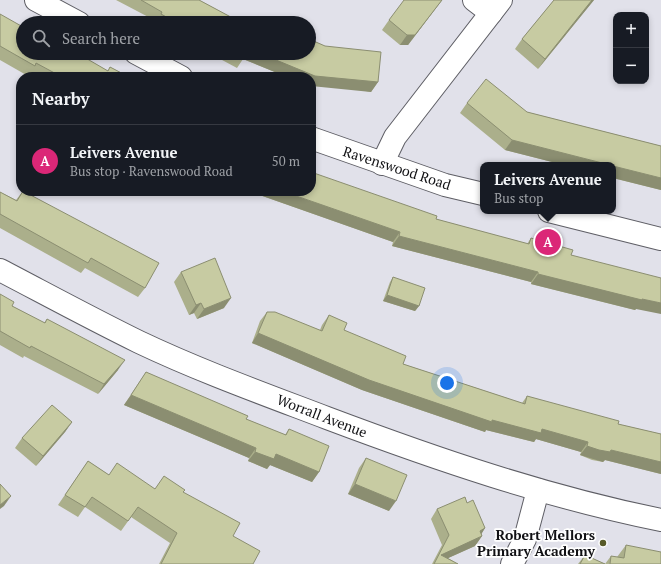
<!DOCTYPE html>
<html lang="en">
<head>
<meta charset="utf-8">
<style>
  :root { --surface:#171b24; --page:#20242c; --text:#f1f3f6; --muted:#9ea1a6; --line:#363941; --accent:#db2777 }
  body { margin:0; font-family:"PT Serif",serif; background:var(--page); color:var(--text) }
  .controls { position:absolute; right:12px; top:12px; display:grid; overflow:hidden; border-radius:8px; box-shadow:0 2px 6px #0003 }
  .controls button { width:36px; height:36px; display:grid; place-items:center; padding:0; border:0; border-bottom:1px solid var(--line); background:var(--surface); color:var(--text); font:20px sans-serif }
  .you { position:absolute; left:447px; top:383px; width:14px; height:14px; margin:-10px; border:3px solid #fff; border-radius:50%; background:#1a73e8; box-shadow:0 0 0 6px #1a73e833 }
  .badge { display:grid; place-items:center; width:26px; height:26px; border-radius:50%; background:var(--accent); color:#fff; font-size:13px; font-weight:700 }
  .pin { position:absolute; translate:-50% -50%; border:2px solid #fff; box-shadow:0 1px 4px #0006 }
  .popup { position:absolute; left:480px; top:162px; width:136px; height:52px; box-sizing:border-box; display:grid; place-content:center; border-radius:8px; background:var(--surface); filter:drop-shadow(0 1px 3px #0005); font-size:13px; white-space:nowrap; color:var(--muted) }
  .popup b { font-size:15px; color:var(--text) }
  .popup::after { content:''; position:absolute; left:50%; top:100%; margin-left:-8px; border:8px solid transparent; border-top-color:var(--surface) }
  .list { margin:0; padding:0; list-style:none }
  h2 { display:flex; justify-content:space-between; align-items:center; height:52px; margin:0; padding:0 16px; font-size:17px }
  h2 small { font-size:13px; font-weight:400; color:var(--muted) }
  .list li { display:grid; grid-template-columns:26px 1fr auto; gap:12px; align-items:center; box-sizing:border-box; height:72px; padding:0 16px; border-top:1px solid var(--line) }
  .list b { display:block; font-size:15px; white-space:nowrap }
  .list p { margin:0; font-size:13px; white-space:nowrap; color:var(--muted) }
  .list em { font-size:13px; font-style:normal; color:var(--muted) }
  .icon { flex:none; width:22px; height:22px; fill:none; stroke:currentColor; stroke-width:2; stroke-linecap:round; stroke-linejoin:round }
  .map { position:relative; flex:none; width:661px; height:564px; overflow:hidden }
  .search { position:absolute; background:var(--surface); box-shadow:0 2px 6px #0003; left:16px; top:16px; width:300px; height:44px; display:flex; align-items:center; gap:10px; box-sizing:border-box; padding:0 14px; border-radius:22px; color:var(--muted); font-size:15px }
  .panel { position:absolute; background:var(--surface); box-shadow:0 2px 6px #0003; left:16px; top:72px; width:300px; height:124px; border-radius:16px }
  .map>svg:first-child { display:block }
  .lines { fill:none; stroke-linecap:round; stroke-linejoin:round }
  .minor-casing { stroke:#5e5e65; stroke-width:24 }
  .minor { stroke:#fff; stroke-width:22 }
  .wall { fill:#abaf8b }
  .shaded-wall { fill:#8b8e71 }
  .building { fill:#c7cba2; stroke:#8b8e71 }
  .poi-dot { fill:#575a28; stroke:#fff; stroke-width:1.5 }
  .labels { text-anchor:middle; stroke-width:3.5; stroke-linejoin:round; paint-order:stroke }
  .street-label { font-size:14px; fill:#111114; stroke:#fff }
  .poi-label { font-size:14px; font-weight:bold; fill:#111114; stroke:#fff; text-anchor:end }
</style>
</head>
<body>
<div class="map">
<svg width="661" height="564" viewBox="0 0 661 564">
  <rect width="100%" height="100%" fill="#e1e1ea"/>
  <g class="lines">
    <g class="minor-casing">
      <g id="minor">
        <path d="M36 0 79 23"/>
        <path d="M474 0 491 13"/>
        <path d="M136 53 181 77"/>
        <path d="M311 138 445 185 483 194"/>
        <path d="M382 164 395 137 501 0"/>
        <path d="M549 211 661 239"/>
        <path d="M0 270C46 294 92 319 139 342 200 371 264 394 327 418 436 459 547 497 661 520"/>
        <path d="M512 564 525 539 538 490"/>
      </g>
    </g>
    <use href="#minor" class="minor"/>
  </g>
  <g class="wall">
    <path d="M116 0H199L242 23H155L156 21Z"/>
    <path d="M442 0 408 45H400L382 30 389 20Z"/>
    <path d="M554 0H594L538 69 515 49 522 39Z"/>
    <path d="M0 14 23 53 108 71 110 67 129 77H37L30 73 28 76 0 60Z"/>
    <path d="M209 53H309L378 82 371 92 287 77 243 59 237 68Z"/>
    <path d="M467 103 527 112 661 146V190L613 178V165H564L505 150 460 113Z"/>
    <path d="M23 191 145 288 138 297 85 268 81 273 0 228V192L16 200Z"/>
    <path d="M248 191 436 219 527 244 531 238 571 255 636 309 635 310 531 284V282L392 246 393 242Z"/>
    <path d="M181 272 224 308 197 319 194 313 189 315 174 282Z"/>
    <path d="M393 277 419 306 415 311 383 301 390 282Z"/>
    <path d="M0 294 12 306 44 323 47 319 118 370 98 394 24 356 23 358 0 345Z"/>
    <path d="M267 312 320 330 322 325 329 315 344 330 403 364 522 403 527 396 618 424 661 434V474L605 460 603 462 592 460 580 455 581 452 536 439 534 442 486 430 485 432 362 390 252 343 260 321Z"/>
    <path d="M146 372 246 419 285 435 289 429 319 472 312 482 270 465 267 469 248 461 249 458 124 405Z"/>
    <path d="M72 422 65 432 36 466 15 448 22 438Z"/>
    <path d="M366 458 389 511 348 494 359 468Z"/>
    <path d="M88 461 109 475 155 489 183 492 233 536 253 564H159L170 543 131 517 121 531 85 507 78 517 58 505Z"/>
    <path d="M467 503 485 528 481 534 482 536 475 546 448 558 458 564H432L442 545 431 519 437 509Z"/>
    <path d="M626 545 661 564H605L611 556 617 557Z"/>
    <path d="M585 555 605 564H578Z"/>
  </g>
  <g class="shaded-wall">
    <path d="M442 0 408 45H400L407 35Z"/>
    <path d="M592 0H594L538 69 545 59Z"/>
    <path d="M246 53H259L378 82 371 92 311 86V77H287L243 59Z"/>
    <path d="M512 140 610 165H564L505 150Z"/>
    <path d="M613 166 661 178V190L613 178Z"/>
    <path d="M248 191H282L400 232 393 242Z"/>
    <path d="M399 236 538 272 531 282 392 246Z"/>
    <path d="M538 274 661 303V314L636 309 635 310 531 284Z"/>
    <path d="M387 295 419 306 415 311 383 301Z"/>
    <path d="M231 298 224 308 197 319 204 309Z"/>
    <path d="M201 303 194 313 189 315 196 305Z"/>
    <path d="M258 333 492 420 542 429 588 442 581 452 536 439 534 442 486 430 485 432 362 390 252 343Z"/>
    <path d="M125 360 118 370 98 394 104 384Z"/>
    <path d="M131 395 256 448 249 458 124 405Z"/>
    <path d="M72 422 65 432 36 466 43 456Z"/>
    <path d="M587 446 611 450 661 462V474L605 460 603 462 580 455Z"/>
    <path d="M255 452 276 454 319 472 312 482 270 465 267 469 248 461Z"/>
    <path d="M355 484 396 501 389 511 348 494Z"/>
    <path d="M11 496 4 506 0 509V505Z"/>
    <path d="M485 528 479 538 482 536 475 546 435 564 441 555 480 531Z"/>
  </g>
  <g class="building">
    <path d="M141 0H199L242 23H177L161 14 162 12Z"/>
    <path d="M404 0H442L415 35H407L389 20Z"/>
    <path d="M554 0H592L545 59 522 39Z"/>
    <path d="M0 14 23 27V53H77L108 71 110 67 129 77H62L36 63 35 66 0 46Z"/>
    <path d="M309 39 325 46 381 52 378 82 315 76 259 53H309Z"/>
    <path d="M234 53H247L244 58Z"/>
    <path d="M486 79 527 112 661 146V178L613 166V165H610L512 140 467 103Z"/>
    <path d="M311 172 437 216 436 219 529 244 531 238 573 250 571 255 661 278V303L642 299V300L538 274V272L399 236 400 232 282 191H311Z"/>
    <path d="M23 191 159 263 145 288 91 258 88 263 0 214V192L17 201Z"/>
    <path d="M215 258 231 298 204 309 201 303 196 305 181 272Z"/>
    <path d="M393 277 425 288 419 306 387 295Z"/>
    <path d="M0 294 14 302 12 306 45 323 47 319 125 360 104 384 31 346 30 348 0 331Z"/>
    <path d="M267 312H275L322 331 329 315 347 323 344 330 406 356 403 364 525 404 527 396 619 421 618 424 661 434V462L611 450 610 452 599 450 587 446 588 442 542 429 541 433 492 420V422L369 380 258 333Z"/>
    <path d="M146 372 248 416 246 419 286 435 289 429 329 446 319 472 276 454 274 459 255 452 256 448 131 395Z"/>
    <path d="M52 405 72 422 43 456 22 438Z"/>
    <path d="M366 458 407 475 396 501 355 484Z"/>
    <path d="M88 461 109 475 117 463 155 489 164 476 185 490 183 492 240 523 233 536 260 551 253 564H161L177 533 138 507 128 521 92 497 85 507 65 495Z"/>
    <path d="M0 484 11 496 0 505Z"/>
    <path d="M465 497 467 503 473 500 485 528 480 531 482 536 441 555 458 564H434L449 535 437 509Z"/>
    <path d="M626 545 661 552V564H610L611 556 624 558Z"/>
    <path d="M585 555 605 564H580Z"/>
  </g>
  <circle class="poi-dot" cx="603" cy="543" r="4"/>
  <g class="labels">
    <g class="street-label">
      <text transform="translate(397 168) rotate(18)" y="5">Ravenswood Road</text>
      <text transform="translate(322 416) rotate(21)" y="5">Worrall Avenue</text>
    </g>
    <g class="poi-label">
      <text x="595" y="540">Robert Mellors<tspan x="595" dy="16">Primary Academy</tspan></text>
    </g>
  </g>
</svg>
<div class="controls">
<button>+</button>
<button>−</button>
</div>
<div class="you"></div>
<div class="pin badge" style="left:548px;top:242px">A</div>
<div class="popup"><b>Leivers Avenue</b>Bus stop</div>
<div class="search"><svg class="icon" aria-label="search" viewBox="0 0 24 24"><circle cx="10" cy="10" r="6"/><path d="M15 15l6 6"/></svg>Search here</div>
<section class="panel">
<h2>Nearby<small></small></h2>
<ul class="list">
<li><span class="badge">A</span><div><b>Leivers Avenue</b><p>Bus stop · Ravenswood Road</p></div><em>50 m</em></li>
</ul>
</section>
</div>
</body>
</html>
